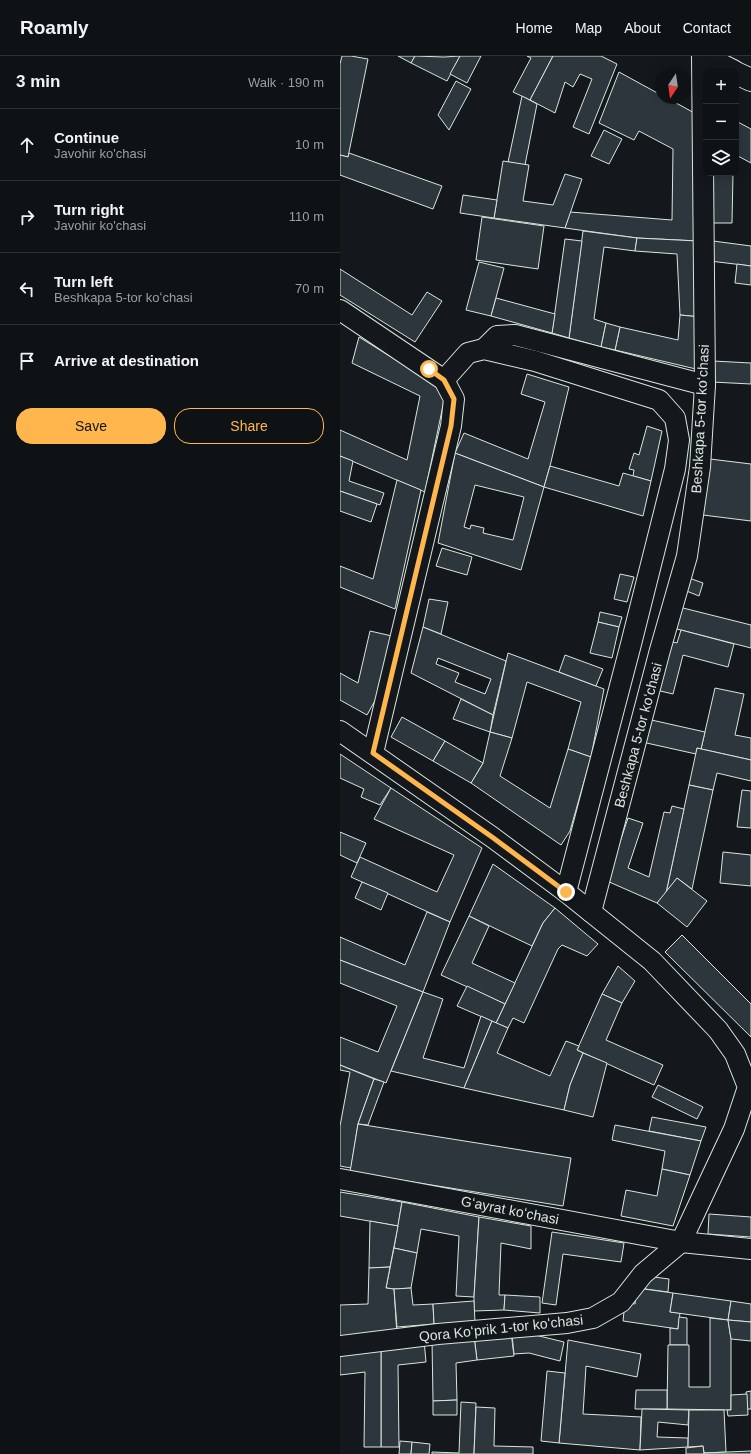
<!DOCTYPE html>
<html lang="en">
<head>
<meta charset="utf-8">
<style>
  :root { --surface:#0f1215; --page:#181b1e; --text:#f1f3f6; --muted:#9b9ea0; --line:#2f3234; --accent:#ffb74d }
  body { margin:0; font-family:Helvetica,sans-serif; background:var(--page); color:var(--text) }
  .controls { position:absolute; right:12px; top:12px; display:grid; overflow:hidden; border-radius:8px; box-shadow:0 2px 10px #0003 }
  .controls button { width:36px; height:36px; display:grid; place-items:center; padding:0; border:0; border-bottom:1px solid var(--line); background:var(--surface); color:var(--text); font:20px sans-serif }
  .compass { position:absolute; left:315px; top:12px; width:36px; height:36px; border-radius:50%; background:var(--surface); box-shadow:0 2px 10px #0003; rotate:193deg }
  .stop { position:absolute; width:12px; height:12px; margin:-9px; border:3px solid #ffb74d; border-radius:50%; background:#fff }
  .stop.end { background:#ffb74d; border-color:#fff; box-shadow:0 1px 4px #0008 }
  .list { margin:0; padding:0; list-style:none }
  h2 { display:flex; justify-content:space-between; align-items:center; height:52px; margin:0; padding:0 16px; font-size:17px }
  h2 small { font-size:13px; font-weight:400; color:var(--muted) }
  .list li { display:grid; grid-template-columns:26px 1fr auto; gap:12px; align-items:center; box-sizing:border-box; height:72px; padding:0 16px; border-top:1px solid var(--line) }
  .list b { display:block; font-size:15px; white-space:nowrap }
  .list p { margin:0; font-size:13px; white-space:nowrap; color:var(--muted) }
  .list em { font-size:13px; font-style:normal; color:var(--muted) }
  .actions { display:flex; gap:8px; padding:12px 16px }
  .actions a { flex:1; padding:9px 0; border:1px solid var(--accent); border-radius:16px; text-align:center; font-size:14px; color:var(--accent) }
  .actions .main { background:var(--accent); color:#111 }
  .icon { flex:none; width:22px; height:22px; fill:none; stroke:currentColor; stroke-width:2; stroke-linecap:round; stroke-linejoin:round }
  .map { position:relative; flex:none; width:411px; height:1398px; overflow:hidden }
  header { display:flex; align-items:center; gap:24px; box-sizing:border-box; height:56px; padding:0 20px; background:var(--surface); border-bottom:1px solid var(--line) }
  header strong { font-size:19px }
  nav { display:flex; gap:22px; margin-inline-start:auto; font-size:14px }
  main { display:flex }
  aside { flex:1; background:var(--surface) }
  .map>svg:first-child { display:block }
  .building { fill:#2c363c; stroke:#d8e6dc; fill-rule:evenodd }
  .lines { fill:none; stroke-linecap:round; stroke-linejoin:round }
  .minor-casing { stroke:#d8e6dc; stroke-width:22 }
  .secondary-casing { stroke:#d8e6dc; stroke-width:24 }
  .minor { stroke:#14181c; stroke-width:20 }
  .secondary { stroke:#14181c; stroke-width:22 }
  .route { stroke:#ffb74d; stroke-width:5 }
  .labels { text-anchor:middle; stroke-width:3; stroke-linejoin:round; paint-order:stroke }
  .street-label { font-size:14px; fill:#d8e6dc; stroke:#14181c }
</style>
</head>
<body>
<header>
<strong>Roamly</strong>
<nav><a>Home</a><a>Map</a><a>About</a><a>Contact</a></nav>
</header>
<main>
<aside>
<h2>3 min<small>Walk · 190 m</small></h2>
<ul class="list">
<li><svg class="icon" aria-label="ahead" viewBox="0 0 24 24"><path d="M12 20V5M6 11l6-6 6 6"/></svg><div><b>Continue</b><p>Javohir ko'chasi</p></div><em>10 m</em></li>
<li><svg class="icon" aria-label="right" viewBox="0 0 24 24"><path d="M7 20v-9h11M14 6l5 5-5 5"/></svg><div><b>Turn right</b><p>Javohir ko'chasi</p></div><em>110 m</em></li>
<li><svg class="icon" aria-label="left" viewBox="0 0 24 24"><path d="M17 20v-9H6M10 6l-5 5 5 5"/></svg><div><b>Turn left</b><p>Beshkapa 5-tor koʻchasi</p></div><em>70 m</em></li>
<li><svg class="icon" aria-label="arrive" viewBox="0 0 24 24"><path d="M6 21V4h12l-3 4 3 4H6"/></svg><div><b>Arrive at destination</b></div></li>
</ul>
<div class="actions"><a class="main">Save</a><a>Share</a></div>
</aside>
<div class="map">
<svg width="411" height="1398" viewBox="0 0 411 1398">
  <rect width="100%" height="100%" fill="#14181c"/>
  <g class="building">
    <path d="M2 0H11L28 3 8 101 0 99V8Z"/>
    <path d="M58 0H75L71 7Z"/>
    <path d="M75 0 104 1 120 0 107 25 71 7Z"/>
    <path d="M120 0H141L127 27 110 18Z"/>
    <path d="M187 0H213L190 44 173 36 191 2Z"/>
    <path d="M213 0H261L277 8 249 78 233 71 252 23 240 18 233 31 225 26 215 57 190 44Z"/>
    <path d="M279 16 321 39V42H327L358 59V185L297 182 225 172 230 156 332 164 333 93 299 75 294 84 259 67Z"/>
    <path d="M116 25 131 33 109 74 98 59Z"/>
    <path d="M182 40 197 48 185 109 168 106Z"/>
    <path d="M396 65 411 73V107L396 99Z"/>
    <path d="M264 74 282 83 269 108 251 100Z"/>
    <path d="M9 97 102 130 93 153 0 119V99L8 101Z"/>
    <path d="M163 105 189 109 183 145 213 149 225 118 242 123 225 172 154 162Z"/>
    <path d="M369 117H393L392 167H368Z"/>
    <path d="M123 139 157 144 154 162 120 157Z"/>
    <path d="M142 161 204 170 198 213 136 204Z"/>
    <path d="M243 175 297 182 295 195 264 191 254 263 266 267 261 291 229 282Z"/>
    <path d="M297 182 358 185 361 261 340 259 337 198 295 195Z"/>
    <path d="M225 183 242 185 229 282 212 277Z"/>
    <path d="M373 185 411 190V210L370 205Z"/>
    <path d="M139 206 164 212 151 260 126 254Z"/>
    <path d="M397 208 411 210V229L395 227Z"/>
    <path d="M0 213 72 259 87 236 102 245 75 286 0 239Z"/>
    <path d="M156 242 215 258 212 277 151 260Z"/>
    <path d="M340 259 361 261 356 313 275 294 280 271 338 284Z"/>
    <path d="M266 267 280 271 275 294 261 291Z"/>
    <path d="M19 281 106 335 85 436 0 400V374L67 404 80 340 12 307Z"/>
    <path d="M373 305 411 307V328L372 326Z"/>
    <path d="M187 318 229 331 210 410 204 431 115 397 124 377 188 403 205 346 181 338Z"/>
    <path d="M307 370 322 375 311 425 293 420 294 414 289 413 294 397 299 399Z"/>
    <path d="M115 397 204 431 181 514 98 487ZM135 429 184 441 173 484 143 477 144 472 131 469 130 473 124 471Z"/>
    <path d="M0 400 13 405 9 425 44 437 40 449 0 435Z"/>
    <path d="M370 403 411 408V465L363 459Z"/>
    <path d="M210 410 279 430 283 417 311 425 303 460 204 431Z"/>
    <path d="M57 424 81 434 55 553 0 531V510L33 523Z"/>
    <path d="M0 435 37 448 31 466 0 455Z"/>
    <path d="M102 492 132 501 127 519 96 510Z"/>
    <path d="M280 518 294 521 287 546 274 543Z"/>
    <path d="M349 522 363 527 359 540 344 534Z"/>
    <path d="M89 543 108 546 101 578 83 571Z"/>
    <path d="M339 551 411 569V592L333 572Z"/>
    <path d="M260 556 282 561 279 571 258 566Z"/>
    <path d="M258 566 279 571 272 602 250 597Z"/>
    <path d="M83 571 166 605 153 659 71 617ZM98 602 151 623 145 638 115 626 119 617 96 608Z"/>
    <path d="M341 574 394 588 388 611 343 599 333 638 316 634 329 585 337 587Z"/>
    <path d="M30 575 52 580 37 641 27 659 0 644V617L18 627Z"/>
    <path d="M168 597 264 633 251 701 228 693 241 646 187 626 172 682 150 676Z"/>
    <path d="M225 599 263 613 256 630 219 616Z"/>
    <path d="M375 632 404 638 395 679 411 682V704L361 693Z"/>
    <path d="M121 643 153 659 150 676 113 663Z"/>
    <path d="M62 661 105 685 93 705 51 681Z"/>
    <path d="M307 663 365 676 361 693 357 692 356 698 302 686Z"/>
    <path d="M150 676 172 682 160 720 210 752 228 693 251 701 230 775 221 789 131 727 143 707Z"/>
    <path d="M105 685 143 707 131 727 93 705Z"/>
    <path d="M357 692 411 704V725L377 717 373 734 349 729Z"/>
    <path d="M0 698 51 732 40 749 21 741 24 733 0 722Z"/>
    <path d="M349 729 373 734 352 833 337 822 326 837Z"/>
    <path d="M51 732 142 792 110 866 11 821 20 801 97 836 114 799 34 763Z"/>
    <path d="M402 734 411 735V772L397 771Z"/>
    <path d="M332 750 344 753 326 837 317 847 267 825 288 762 303 767 288 812 309 821 324 756 330 757Z"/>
    <path d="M0 776 26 787 17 807 0 799Z"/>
    <path d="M383 796 411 799V830L380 827Z"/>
    <path d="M153 808 215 852 203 867 192 890 129 860Z"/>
    <path d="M337 822 367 845 347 871 317 847Z"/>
    <path d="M22 826 48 837 41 854 15 842Z"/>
    <path d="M215 852 258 888 247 900 222 889 218 893 184 967 173 962 168 972 156 967 203 867Z"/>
    <path d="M87 856 110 866 83 936 0 904V881L65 909Z"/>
    <path d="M129 860 149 870 132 907 175 927 165 948 101 919Z"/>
    <path d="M342 879 411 948V981L325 896Z"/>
    <path d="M0 904 83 936 46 1027 0 1009V981L38 996 57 950 0 927Z"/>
    <path d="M278 910 295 925 282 947 262 938Z"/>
    <path d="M127 930 165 948 156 967 117 950Z"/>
    <path d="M83 936 103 943 83 1002 124 1012 141 960 152 965 124 1032 51 1015Z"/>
    <path d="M262 938 282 947 266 984 323 1009 314 1029 237 994Z"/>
    <path d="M152 965 168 972 157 997 210 1020 226 985 239 990 237 994 243 997 230 1029 224 1054 124 1032Z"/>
    <path d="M243 997 267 1007 253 1061 224 1054 230 1029Z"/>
    <path d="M0 1009 34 1023 18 1068 11 1112 0 1110V1070L10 1016 0 1014Z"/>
    <path d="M34 1023 44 1026 28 1069 18 1068Z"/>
    <path d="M318 1029 363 1051 357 1063 312 1041Z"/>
    <path d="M312 1061 366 1071 361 1085 309 1075Z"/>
    <path d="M18 1068 231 1102 223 1150 10 1116Z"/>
    <path d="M275 1069 361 1085 350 1119 322 1113 325 1095 272 1084Z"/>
    <path d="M322 1113 350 1119 333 1170 281 1160 286 1134 317 1140Z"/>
    <path d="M0 1136 62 1146 58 1170 0 1160Z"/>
    <path d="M62 1146 139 1161 134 1241 116 1240 119 1180 81 1173 77 1197 54 1192Z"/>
    <path d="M369 1158 411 1161V1181L368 1178Z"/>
    <path d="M139 1161 191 1170V1193L161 1187 159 1239H165L164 1254 134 1255V1241Z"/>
    <path d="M30 1165 58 1170 50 1211 29 1212Z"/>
    <path d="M212 1176 284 1187 281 1206 223 1198 216 1249 202 1247Z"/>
    <path d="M54 1192 77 1197 71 1232 54 1233 46 1232Z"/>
    <path d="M50 1211 46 1232 54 1233 57 1279 0 1284V1249L28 1248 29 1212Z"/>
    <path d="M307 1220 329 1223 328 1236 305 1233Z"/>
    <path d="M71 1232 73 1249 93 1248 94 1268 57 1271 54 1233Z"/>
    <path d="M297 1232 333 1237 330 1256 340 1257 338 1273 283 1265 285 1246 295 1248Z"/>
    <path d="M333 1237 391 1245 388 1264 330 1256Z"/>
    <path d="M165 1239 200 1241V1257L164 1254Z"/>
    <path d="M134 1245 135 1266 94 1268 93 1248Z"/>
    <path d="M391 1245 411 1248V1266L388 1264Z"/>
    <path d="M339 1261 347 1262V1289H330V1272L338 1273Z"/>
    <path d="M370 1262 388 1264 391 1283V1354L327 1353 328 1289H349V1331H370Z"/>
    <path d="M388 1264 411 1266V1285L391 1283Z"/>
    <path d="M171 1276 174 1300 137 1304 134 1280Z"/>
    <path d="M191 1278 224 1286 220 1305 189 1297 174 1298 172 1279Z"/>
    <path d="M134 1280 137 1304 116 1307 117 1344 93 1345 92 1284Z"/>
    <path d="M84 1284 86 1306 58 1309 59 1391H41V1292Z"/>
    <path d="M228 1284 301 1298 297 1321 246 1310 243 1358 301 1361 300 1394 219 1387Z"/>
    <path d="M41 1292V1391H24L25 1316 0 1319V1299Z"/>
    <path d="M207 1315 225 1317 219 1387 201 1385Z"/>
    <path d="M296 1334H327V1353H295Z"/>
    <path d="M411 1335V1353H407L406 1336Z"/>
    <path d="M407 1338 408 1359 388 1360 387 1354H391V1339Z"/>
    <path d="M117 1344V1359H93V1345Z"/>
    <path d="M121 1346 136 1347 134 1398H92V1396L119 1397Z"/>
    <path d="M136 1351 155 1352 154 1390 193 1391V1398H134Z"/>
    <path d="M302 1353 349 1354 348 1369 318 1366 317 1381 348 1382V1391L300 1394Z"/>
    <path d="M349 1354H384L386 1396 364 1397 363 1390 348 1391Z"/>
    <path d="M60 1385 72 1386 71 1398H59Z"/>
    <path d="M72 1386 90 1388 89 1398H71Z"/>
    <path d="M363 1390 364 1398H346V1392Z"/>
    <path d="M411 1395V1398H364V1397Z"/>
  </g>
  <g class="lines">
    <g class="minor-casing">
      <g id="minor">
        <path d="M0 254 104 324 114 343 111 370 33 697"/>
        <path d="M144 293 157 280 175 279 365 329"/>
        <path d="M104 324 128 297 144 293 195 305 319 344 335 362 339 384 335 413 291 588 226 836"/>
        <path d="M0 675 152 781 226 836 312 905 378 974 395 998 408 1031 394 1073 341 1186 303 1218 281 1246 253 1262 227 1267 98 1278 0 1290"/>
        <path d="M251 856 320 594 347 500 360 411 365 329 362 0"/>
        <path d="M0 1123 341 1186 411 1193"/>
      </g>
    </g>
    <g class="secondary-casing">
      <g id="secondary">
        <path d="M363 0 393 15"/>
        <path d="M396 17 411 24"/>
      </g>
    </g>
    <use href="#minor" class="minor"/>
    <use href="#secondary" class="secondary"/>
  </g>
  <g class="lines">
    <path class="route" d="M89 313 104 324 114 343 111 370 33 697 152 781 226 836"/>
  </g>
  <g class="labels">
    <g class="street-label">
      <text transform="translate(360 363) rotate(-87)" y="5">Beshkapa 5-tor koʻchasi</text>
      <text transform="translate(298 679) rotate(-75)" y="5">Beshkapa 5-tor koʻchasi</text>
      <text transform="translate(170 1154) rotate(11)" y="5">Gʻayrat koʻchasi</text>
      <text transform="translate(161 1272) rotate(-6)" y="5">Qora Koʻprik 1-tor koʻchasi</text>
    </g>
  </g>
</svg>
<div class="controls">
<button>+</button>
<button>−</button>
<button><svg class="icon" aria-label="layers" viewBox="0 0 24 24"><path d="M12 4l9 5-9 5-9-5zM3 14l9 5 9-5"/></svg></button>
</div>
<svg class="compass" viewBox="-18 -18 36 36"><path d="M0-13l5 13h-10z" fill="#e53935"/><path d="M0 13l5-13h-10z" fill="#9b9ea0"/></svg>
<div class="stop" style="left:89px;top:313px"></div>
<div class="stop end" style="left:226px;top:836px"></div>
</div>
</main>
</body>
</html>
